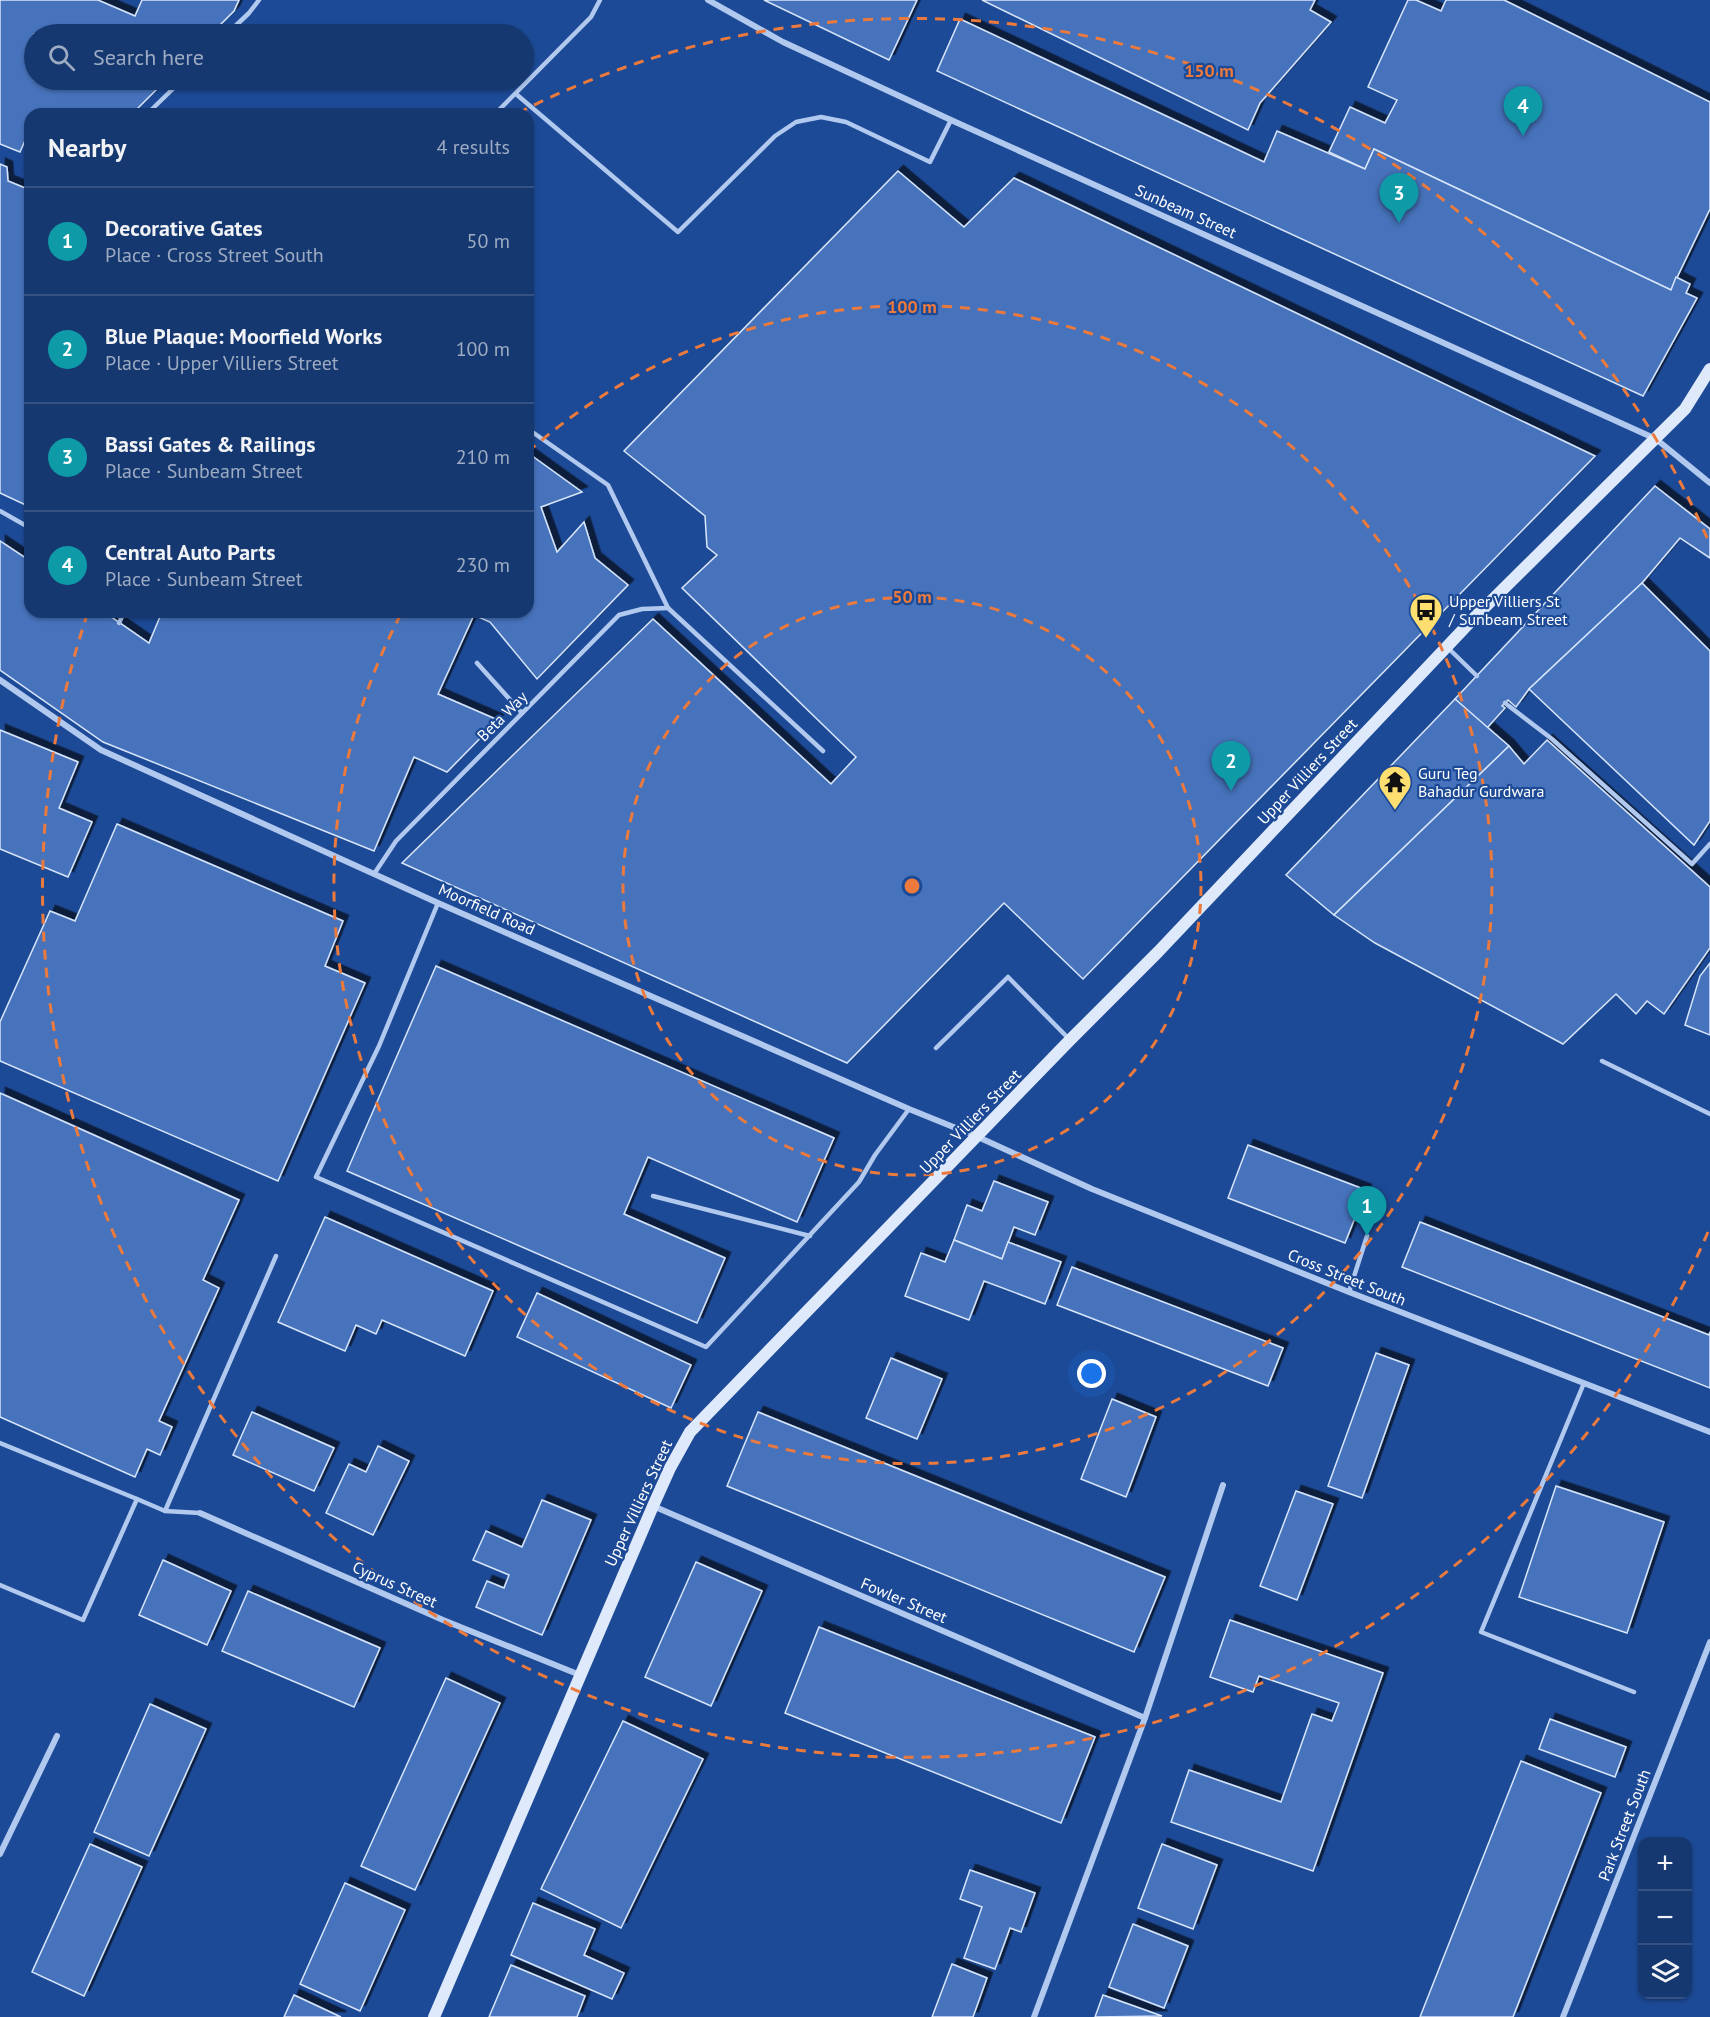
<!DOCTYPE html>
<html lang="en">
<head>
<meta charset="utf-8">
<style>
  :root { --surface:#163870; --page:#1f3f75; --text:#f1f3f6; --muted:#9eacc3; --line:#355283; --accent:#bca0f2 }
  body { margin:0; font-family:"PT Sans",sans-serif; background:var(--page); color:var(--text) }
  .controls { position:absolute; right:18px; bottom:18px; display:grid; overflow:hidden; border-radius:12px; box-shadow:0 2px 4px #0004 }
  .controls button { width:54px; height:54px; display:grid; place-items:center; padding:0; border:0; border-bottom:2px solid var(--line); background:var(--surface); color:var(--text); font:30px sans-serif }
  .you { position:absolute; left:1092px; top:1374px; width:21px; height:21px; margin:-15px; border:4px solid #fff; border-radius:50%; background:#1a73e8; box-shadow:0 0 0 9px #1a73e833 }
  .badge { display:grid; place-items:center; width:39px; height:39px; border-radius:50%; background:var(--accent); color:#fff; font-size:20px; font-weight:700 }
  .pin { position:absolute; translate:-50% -50px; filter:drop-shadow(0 2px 3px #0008) }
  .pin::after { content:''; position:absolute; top:32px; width:21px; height:18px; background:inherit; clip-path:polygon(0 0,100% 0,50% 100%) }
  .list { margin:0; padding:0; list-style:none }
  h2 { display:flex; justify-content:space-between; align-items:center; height:78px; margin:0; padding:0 24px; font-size:26px }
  h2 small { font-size:20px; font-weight:400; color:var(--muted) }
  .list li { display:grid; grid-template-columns:39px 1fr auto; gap:18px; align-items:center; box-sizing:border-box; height:108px; padding:0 24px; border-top:2px solid var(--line) }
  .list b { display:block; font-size:22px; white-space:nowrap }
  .list p { margin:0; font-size:20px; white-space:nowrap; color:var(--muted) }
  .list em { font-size:20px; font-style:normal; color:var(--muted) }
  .icon { flex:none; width:33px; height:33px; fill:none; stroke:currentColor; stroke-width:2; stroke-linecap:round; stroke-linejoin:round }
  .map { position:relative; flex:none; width:1710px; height:2017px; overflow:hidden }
  .search { position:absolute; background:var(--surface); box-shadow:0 2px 4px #0004; left:24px; top:24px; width:510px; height:66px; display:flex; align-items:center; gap:15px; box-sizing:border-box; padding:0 21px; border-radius:33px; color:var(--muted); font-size:22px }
  .panel { position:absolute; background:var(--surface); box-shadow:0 2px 4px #0004; left:24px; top:108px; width:510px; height:510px; border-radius:18px }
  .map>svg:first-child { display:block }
  .building { fill:#4673bc; stroke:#d7e5fb; stroke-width:1.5; filter:url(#shadow) }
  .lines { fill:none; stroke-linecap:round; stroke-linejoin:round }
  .lane { stroke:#b1c9ef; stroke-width:4.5 }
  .street { stroke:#b1c9ef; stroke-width:6 }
  .secondary { stroke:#dee9fb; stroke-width:12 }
  .ring { fill:none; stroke:#ed7a3d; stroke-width:3; stroke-dasharray:10 8 }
  .labels { text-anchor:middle; stroke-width:4.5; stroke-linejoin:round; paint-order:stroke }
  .street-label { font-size:16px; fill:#fff; stroke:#1d4a96 }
  .poi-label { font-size:16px; fill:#fff; stroke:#1d4a96; text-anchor:start }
  .centre { fill:#ed7a3d; stroke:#1d4a96; stroke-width:3 }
  .ring-label { font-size:18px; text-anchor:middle; font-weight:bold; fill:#ed7a3d; stroke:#1d4a96; stroke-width:4.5; stroke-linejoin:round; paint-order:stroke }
</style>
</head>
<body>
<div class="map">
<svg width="1710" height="2017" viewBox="0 0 1710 2017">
  <defs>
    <filter id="shadow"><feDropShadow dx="5.5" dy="-5.5" stdDeviation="0" flood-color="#0009"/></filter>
  </defs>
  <rect width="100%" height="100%" fill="#1d4a96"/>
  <g class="building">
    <path d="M0 0H98L135 16 142 0H239L234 11 211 34H34V80H166L132 114H30V129L20 152 0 144Z"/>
    <path d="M764 0H917L889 60Z"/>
    <path d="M982 0H1315L1310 10 1331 22 1260 103 1248 130Z"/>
    <path d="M1408 0H1416L1441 11 1446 0H1504L1710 102V209L1671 290 1374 149 1365 169 1329 152 1350 107 1385 123 1397 100 1368 87Z"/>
    <path d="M960 19 1264 162 1277 131 1365 169 1374 149 1671 290 1676 277 1690 284 1686 293 1697 298 1643 396 937 71Z"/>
    <path d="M0 164 7 167 8 181 30 190V507L0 493Z"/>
    <path d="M898 171 964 227 1014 178 1595 456 1083 979 1004 903 847 1063 402 863 653 619 831 784 856 757 682 588 717 555 707 547 705 516 624 451Z"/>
    <path d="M528 453 582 492 541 507 557 552 584 522 595 558 628 585 537 679 490 622 474 615 438 694 498 720 447 772 414 757 374 851 103 742 0 670V541L30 561V612H104L149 643 162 612H528Z"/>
    <path d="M1655 486 1710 529V558L1680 538 1642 583 1529 689 1516 707 1508 700 1502 706 1505 708 1487 728 1455 699Z"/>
    <path d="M1642 583 1710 651V821L1694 845 1529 689Z"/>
    <path d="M1455 699 1509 746 1334 915 1286 875Z"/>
    <path d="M0 730 78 762 59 808 92 822 68 877 0 849Z"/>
    <path d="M1547 740 1710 887V948L1664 1014 1647 1001 1636 1014 1616 994 1563 1044 1375 943 1334 915 1509 746 1524 764Z"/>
    <path d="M117 824 343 921 325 966 365 983 278 1181 0 1061V1022L50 911 75 921Z"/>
    <path d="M1710 963V1035L1685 1025 1700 976Z"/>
    <path d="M436 966 834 1138 797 1222 648 1157 624 1214 725 1258 697 1323 347 1171Z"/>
    <path d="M0 1093 239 1200 203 1280 219 1288 159 1421 172 1427 160 1455 147 1449 135 1477 0 1417Z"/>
    <path d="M1248 1145 1366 1190 1345 1243 1228 1198Z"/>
    <path d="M994 1181 1048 1202 1035 1235 1014 1227 1002 1259 954 1240 967 1205 982 1211Z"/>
    <path d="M325 1217 493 1291 465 1356 382 1320 376 1334 356 1325 345 1351 278 1322Z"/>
    <path d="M1420 1222 1709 1335 1710 1332V1388L1402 1267Z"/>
    <path d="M954 1240 1002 1259 1008 1242 1061 1262 1045 1304 984 1281 969 1320 905 1296 921 1253 945 1262Z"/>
    <path d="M1072 1267 1283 1348 1268 1386 1057 1305Z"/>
    <path d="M537 1293 691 1365 671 1408 517 1337Z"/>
    <path d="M1376 1353 1409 1365 1362 1498 1328 1486Z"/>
    <path d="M891 1358 942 1379 917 1439 866 1418Z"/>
    <path d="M1112 1399 1156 1417 1126 1497 1081 1479Z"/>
    <path d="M252 1412 334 1448 314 1491 233 1455Z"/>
    <path d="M758 1412 1165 1577 1134 1652 727 1486Z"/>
    <path d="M378 1446 409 1461 373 1535 326 1513 349 1464 366 1472Z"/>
    <path d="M1556 1486 1664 1522 1627 1633 1519 1597Z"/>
    <path d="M1296 1491 1333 1504 1297 1600 1260 1586Z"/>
    <path d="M542 1500 591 1520 542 1635 476 1607 487 1581 504 1588 509 1575 473 1560 486 1531 522 1547Z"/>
    <path d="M163 1560 231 1591 207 1645 139 1615Z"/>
    <path d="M696 1562 762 1591 711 1706 645 1677Z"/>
    <path d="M248 1591 380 1648 354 1707 222 1651Z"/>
    <path d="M1230 1620 1383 1673 1313 1871 1171 1822 1189 1770 1281 1802 1312 1714 1332 1721 1339 1703 1259 1676 1253 1692 1210 1677Z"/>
    <path d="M819 1627 1095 1737 1061 1823 785 1713Z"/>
    <path d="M446 1678 500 1703 415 1890 361 1866Z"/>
    <path d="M150 1704 206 1729 149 1856 94 1832Z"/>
    <path d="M1550 1719 1626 1747 1615 1777 1539 1749Z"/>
    <path d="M623 1721 703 1759 621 1928 541 1889Z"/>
    <path d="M1521 1761 1601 1793 1513 2017H1420Z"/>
    <path d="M90 1844 142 1867 84 1996 32 1972Z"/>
    <path d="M1162 1844 1217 1865 1193 1929 1138 1908Z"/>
    <path d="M970 1870 1035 1893 1021 1932 1010 1928 995 1969 964 1958 982 1907 960 1899Z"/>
    <path d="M345 1883 405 1910 360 2011 300 1984Z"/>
    <path d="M533 1903 595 1929 584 1955 624 1973 612 1999 511 1955Z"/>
    <path d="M1133 1924 1188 1946 1164 2008 1109 1987Z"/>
    <path d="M952 1964 987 1978 973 2017H932Z"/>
    <path d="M511 1965 585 1996 577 2017H489Z"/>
    <path d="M294 1995 341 2017H284Z"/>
    <path d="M1103 1995 1162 2016 1095 2017Z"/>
  </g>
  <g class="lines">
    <g class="lane">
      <path d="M227 34 249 13 259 0"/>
      <path d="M516 94 678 232 775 136 796 122 821 117 846 122 930 162 951 120"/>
      <path d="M147 114 182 80"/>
      <path d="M495 114 591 17 600 0"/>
      <path d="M28 171H30"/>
      <path d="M528 429 608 485 668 608 823 751"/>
      <path d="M0 511 30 528"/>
      <path d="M119 623 124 612"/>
      <path d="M1447 647 1477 676"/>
      <path d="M477 663 522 713"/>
      <path d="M1505 703 1552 739 1692 864 1710 844"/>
      <path d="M374 874 396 841 619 615 642 609 668 608"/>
      <path d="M438 903 379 1046 316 1177 706 1347 859 1182 875 1155 909 1109"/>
      <path d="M936 1048 1008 977 1070 1040"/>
      <path d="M1602 1061 1710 1114"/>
      <path d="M653 1196 810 1236"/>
      <path d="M1349 1292 1367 1236"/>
      <path d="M1584 1383 1481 1632 1634 1692"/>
      <path d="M0 1443 137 1499"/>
      <path d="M165 1511 276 1256"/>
      <path d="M0 1585 83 1620 137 1499 165 1511 200 1513"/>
    </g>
    <g class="street">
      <path d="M708 0 783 42 951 120 1656 439 1710 483"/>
      <path d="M0 680 101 750 438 903 909 1109 978 1137 1092 1189 1349 1292 1710 1432"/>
      <path d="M653 1506 1145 1718 1034 2017"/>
      <path d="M200 1513 443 1620 580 1675"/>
      <path d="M1145 1718 1223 1485"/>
      <path d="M0 1854 57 1736"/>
      <path d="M1563 2017 1710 1642"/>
    </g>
    <path class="secondary" d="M434 2017 653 1506 670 1468 690 1432 1070 1040 1158 952 1474 618 1685 409 1710 369"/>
  </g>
  <g class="ring">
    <circle cx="912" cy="886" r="289"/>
    <path d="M528 452A579 579 0 1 1 401 614"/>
    <path d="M1708 1232A868 868 0 0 1 86 618M518 113A868 868 0 0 1 1708 540"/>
  </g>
  <defs>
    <g id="bus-pin" transform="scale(1.725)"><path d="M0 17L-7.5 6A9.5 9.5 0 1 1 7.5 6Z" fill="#fedf70" stroke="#1d4a96"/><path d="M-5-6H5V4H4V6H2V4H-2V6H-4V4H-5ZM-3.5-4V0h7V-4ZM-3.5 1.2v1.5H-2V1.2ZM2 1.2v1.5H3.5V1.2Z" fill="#111"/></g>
    <g id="temple-pin" transform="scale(1.725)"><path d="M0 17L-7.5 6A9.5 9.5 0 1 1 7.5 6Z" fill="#fedf70" stroke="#1d4a96"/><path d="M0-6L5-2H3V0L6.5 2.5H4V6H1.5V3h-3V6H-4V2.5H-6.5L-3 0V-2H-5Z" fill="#111"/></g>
  </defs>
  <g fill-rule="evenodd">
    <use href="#bus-pin" x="1426" y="610"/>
    <use href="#temple-pin" x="1395" y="782"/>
  </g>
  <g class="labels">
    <g class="street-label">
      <text transform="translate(1186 211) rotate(24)" y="6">Sunbeam Street</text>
      <text transform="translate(502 716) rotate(-45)" y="6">Beta Way</text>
      <text transform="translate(1307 771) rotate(-47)" y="6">Upper Villiers Street</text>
      <text transform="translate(487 909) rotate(24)" y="6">Moorfield Road</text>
      <text transform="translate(970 1121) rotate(-46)" y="6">Upper Villiers Street</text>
      <text transform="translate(1347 1277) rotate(22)" y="6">Cross Street South</text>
      <text transform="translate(638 1503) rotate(-65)" y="6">Upper Villiers Street</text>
      <text transform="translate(395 1584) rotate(24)" y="6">Cyprus Street</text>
      <text transform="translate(904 1600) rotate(23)" y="6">Fowler Street</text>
      <text transform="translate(1624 1825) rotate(-69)" y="6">Park Street South</text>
    </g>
    <g class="poi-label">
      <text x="1449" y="607">Upper Villiers St<tspan x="1449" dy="18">/ Sunbeam Street</tspan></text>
      <text x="1418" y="779">Guru Teg<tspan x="1418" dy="18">Bahadur Gurdwara</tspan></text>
    </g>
  </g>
  <circle cx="912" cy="886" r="9" class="centre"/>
  <g class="ring-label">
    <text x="1209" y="77">150 m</text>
    <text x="912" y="313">100 m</text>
    <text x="912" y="603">50 m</text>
  </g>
</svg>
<div class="controls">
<button>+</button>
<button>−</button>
<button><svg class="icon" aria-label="layers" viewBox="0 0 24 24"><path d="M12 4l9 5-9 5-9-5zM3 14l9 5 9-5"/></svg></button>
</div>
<div class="you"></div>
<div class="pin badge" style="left:1367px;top:1236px;background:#0f9aa8">1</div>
<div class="pin badge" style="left:1231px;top:791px;background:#0f9aa8">2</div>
<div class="pin badge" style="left:1399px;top:223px;background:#0f9aa8">3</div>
<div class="pin badge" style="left:1523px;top:136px;background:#0f9aa8">4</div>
<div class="search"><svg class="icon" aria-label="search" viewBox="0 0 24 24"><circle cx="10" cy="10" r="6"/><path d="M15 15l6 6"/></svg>Search here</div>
<section class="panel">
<h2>Nearby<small>4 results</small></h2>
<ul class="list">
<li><span class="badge" style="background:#0f9aa8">1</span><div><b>Decorative Gates</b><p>Place · Cross Street South</p></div><em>50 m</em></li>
<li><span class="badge" style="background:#0f9aa8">2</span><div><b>Blue Plaque: Moorfield Works</b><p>Place · Upper Villiers Street</p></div><em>100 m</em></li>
<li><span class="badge" style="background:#0f9aa8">3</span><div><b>Bassi Gates &amp; Railings</b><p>Place · Sunbeam Street</p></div><em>210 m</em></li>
<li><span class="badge" style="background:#0f9aa8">4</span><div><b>Central Auto Parts</b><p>Place · Sunbeam Street</p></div><em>230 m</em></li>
</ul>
</section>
</div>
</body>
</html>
